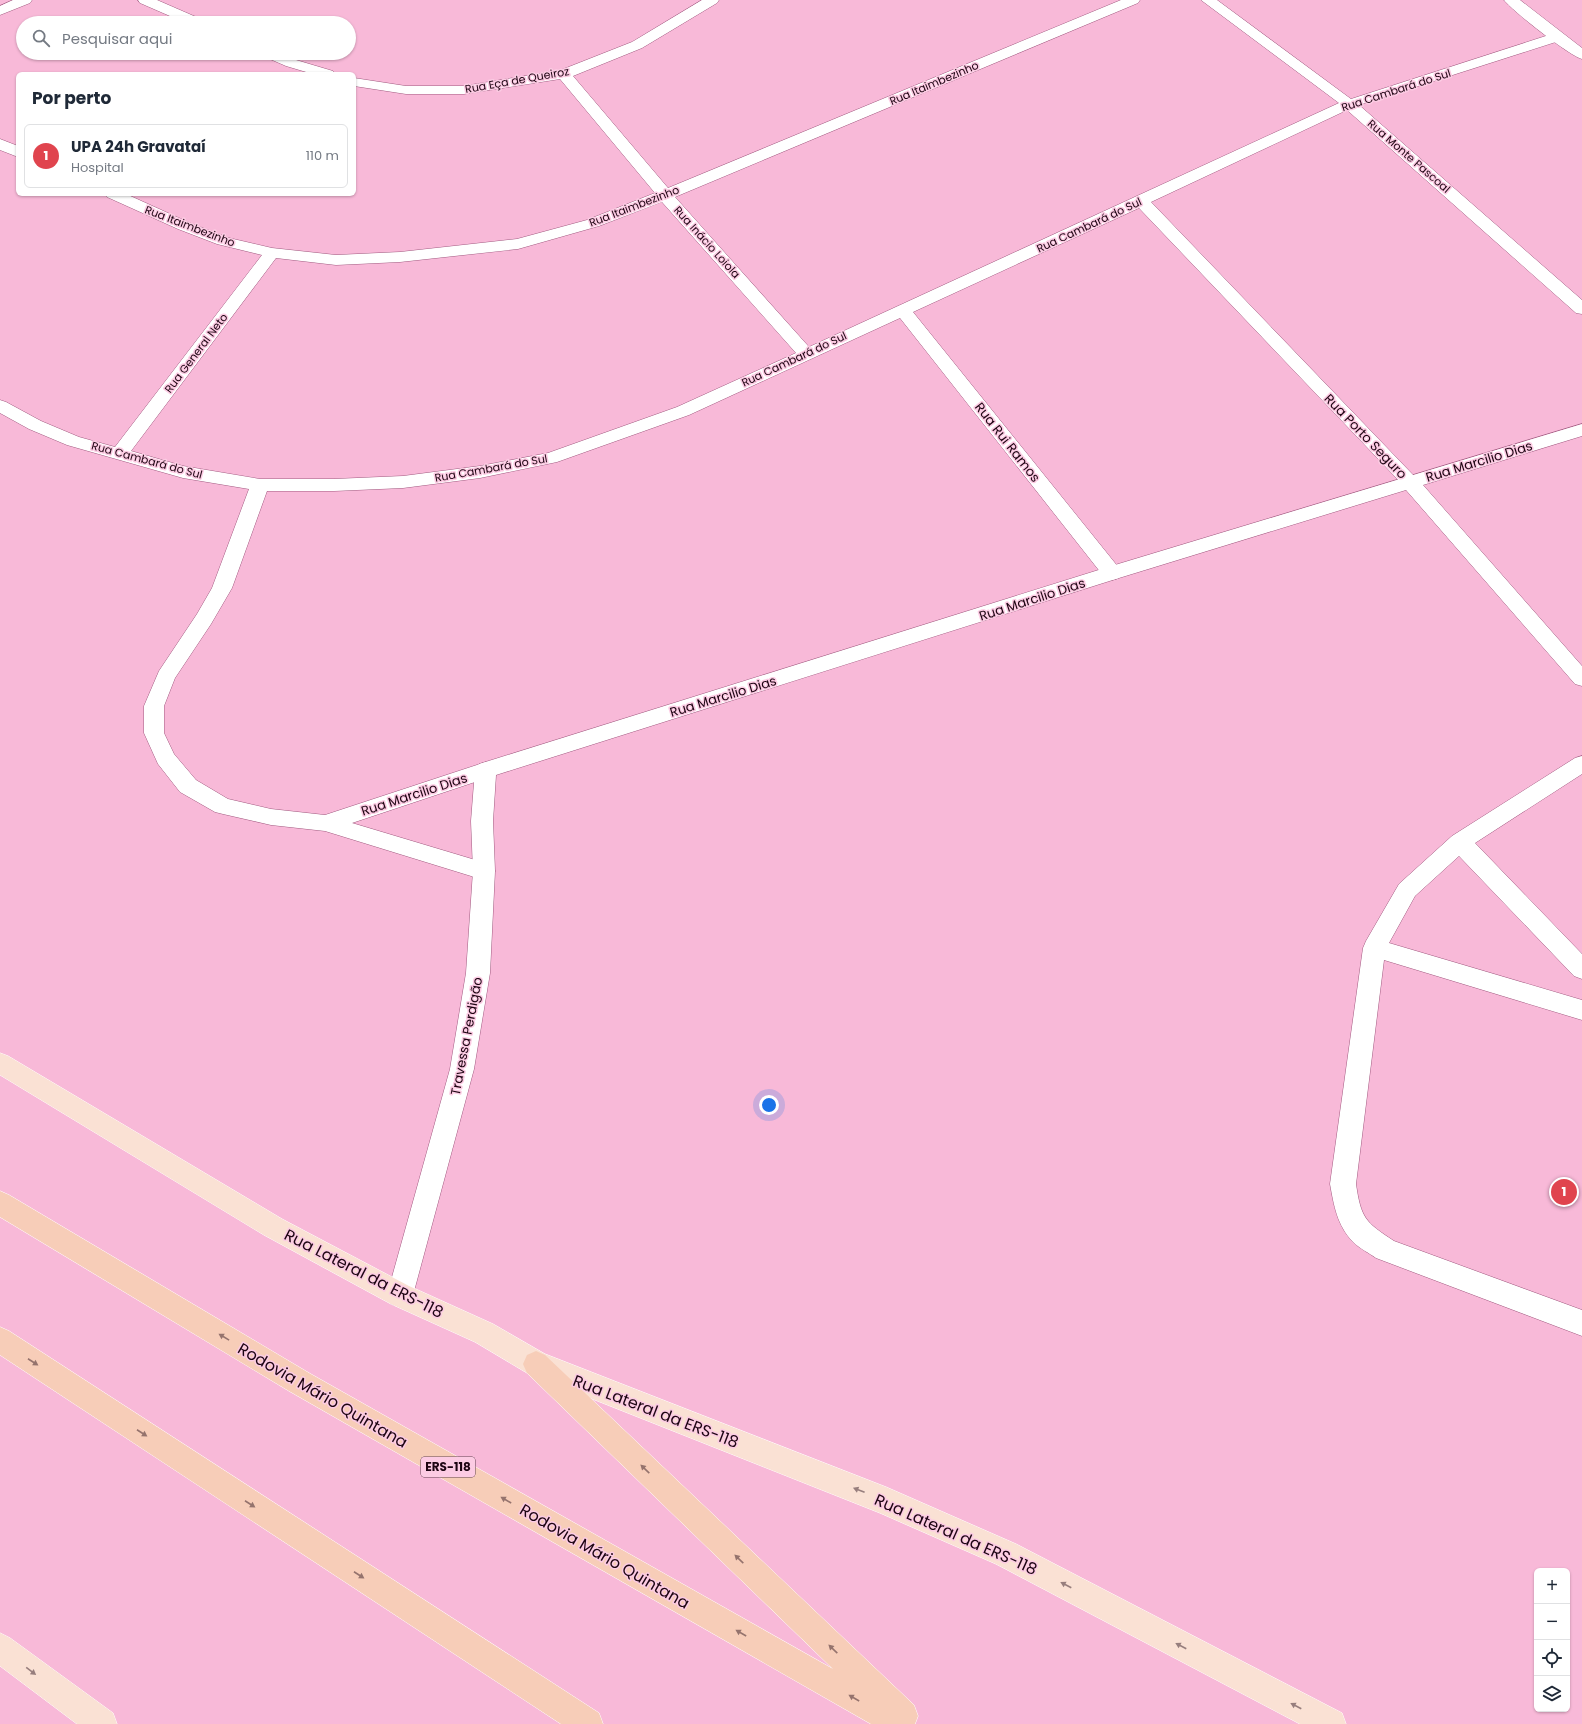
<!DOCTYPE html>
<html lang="pt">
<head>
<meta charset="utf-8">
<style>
  :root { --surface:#fff; --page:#f2f2f3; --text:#1f2937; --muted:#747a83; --line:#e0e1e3; --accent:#111827 }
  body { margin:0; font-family:Poppins,sans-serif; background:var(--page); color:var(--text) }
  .controls { position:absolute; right:12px; bottom:12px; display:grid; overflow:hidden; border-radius:6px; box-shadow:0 1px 3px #0004 }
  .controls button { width:36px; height:36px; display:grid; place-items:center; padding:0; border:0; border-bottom:1px solid var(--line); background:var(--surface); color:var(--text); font:20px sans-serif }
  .you { position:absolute; left:769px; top:1105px; width:14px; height:14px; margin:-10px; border:3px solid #fff; border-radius:50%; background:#1a73e8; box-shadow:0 0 0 6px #1a73e833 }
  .badge { display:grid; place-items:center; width:26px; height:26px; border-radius:50%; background:var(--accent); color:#fff; font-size:13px; font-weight:700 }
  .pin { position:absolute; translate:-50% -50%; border:2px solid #fff; box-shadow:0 1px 4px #0006 }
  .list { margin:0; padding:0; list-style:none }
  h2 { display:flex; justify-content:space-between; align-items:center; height:52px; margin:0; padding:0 16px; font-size:17px }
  h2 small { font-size:13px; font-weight:400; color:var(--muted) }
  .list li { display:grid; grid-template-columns:26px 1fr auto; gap:12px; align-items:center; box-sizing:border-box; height:64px; margin:0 8px 8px; padding:0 8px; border:1px solid var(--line); border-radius:6px }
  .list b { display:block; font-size:15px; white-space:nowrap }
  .list p { margin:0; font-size:13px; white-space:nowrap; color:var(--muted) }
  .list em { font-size:13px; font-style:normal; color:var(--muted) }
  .icon { flex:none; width:22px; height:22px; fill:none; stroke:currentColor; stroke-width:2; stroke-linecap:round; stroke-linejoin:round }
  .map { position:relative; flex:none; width:1582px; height:1724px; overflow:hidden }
  .search { position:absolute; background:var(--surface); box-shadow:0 1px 3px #0004; left:16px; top:16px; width:340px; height:44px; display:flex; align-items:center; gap:10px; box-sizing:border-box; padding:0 14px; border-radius:22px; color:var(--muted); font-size:15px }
  .panel { position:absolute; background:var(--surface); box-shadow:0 1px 3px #0004; left:16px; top:72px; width:340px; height:124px; border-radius:6px }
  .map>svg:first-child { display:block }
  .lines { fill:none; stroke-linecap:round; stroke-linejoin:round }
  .lane-casing { stroke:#a15a80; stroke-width:1 }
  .street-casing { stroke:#a15a80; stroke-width:1 }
  .secondary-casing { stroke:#a15a80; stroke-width:1 }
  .primary-casing { stroke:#fff; stroke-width:1 }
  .highway-casing { stroke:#fff; stroke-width:1 }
  .lane { fill:#fff; fill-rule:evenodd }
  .street { fill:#fff; fill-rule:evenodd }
  .secondary { fill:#fff; fill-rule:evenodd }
  .primary { fill:#fae1d4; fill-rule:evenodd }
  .highway { fill:#f7cdb8; fill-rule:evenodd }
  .oneway { fill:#95736d }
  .oneway2 { fill:#977e7d }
  .labels { text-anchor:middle; stroke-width:3; stroke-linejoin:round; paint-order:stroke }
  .far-street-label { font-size:11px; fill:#1d0412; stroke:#fccbe3 }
  .shield { fill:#fccbe3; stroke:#604051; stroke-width:1 }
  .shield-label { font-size:12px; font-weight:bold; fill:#1d0412 }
  .street-label { font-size:13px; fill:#1d0412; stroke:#fccbe3 }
  .near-street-label { font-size:16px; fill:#1d0412; stroke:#fccbe3 }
</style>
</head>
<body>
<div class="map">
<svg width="1582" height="1724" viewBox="0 0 1582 1724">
  <rect width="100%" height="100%" fill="#f8b9d8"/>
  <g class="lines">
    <g class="lane-casing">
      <path id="lane" d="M1582 756V774L1475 843 1582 954V979L1574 976 1459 856 1415 896 1389 943 1582 1000V1020L1384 960 1356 1184C1361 1218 1365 1222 1394 1241L1582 1310V1336L1376 1258C1369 1253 1359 1248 1353 1242 1337 1225 1334 1206 1330 1184L1363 948 1366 941 1399 884 1452 836 1575 758Z"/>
    </g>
    <g class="street-casing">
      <g id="street">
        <path d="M13 0H32L30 3 0 15V6Z"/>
        <path d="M138 0H157L203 20 205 23H186L140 3Z"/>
        <path d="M702 0H719L717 3 642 48 573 76 668 188 1121 0H1140L1138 3 675 197 809 347 1339 103 1201 0H1217L1351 99 1552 34 1557 33 1562 34 1564 37 1562 40 1359 105 1582 300V314L1576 313 1347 110 1151 202 1416 478 1419 482 1416 486 1410 488 1404 486 1139 208 913 312 1119 568 1122 573 1119 578 1112 580 1105 578 900 318 689 415 557 462 480 478 403 488 334 491H267L232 588 211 624 175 678 164 706V733L174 754 196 780 228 799 271 809 325 815 486 762 493 764 497 770 493 776 352 823 492 865 495 871 492 877 484 880 325 831 271 825 223 814 215 812 180 792 158 764 144 733V706L159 671 197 614 212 588 249 489 183 478 67 445 29 429 0 413V400L6 402 41 421 79 437 115 447 262 255 217 244 178 229 107 197 105 194H126L190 223 229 238 272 248 336 255 400 252 517 239 587 220 655 193 560 79 464 94H406L354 86V78L406 86H464L561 70 632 42ZM662 202 796 353 677 407 548 453 480 466 403 476 334 479H260L183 466 131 451 276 258 336 265 400 262 518 249 599 226Z"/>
        <path d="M261 53H280L296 60 333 71 335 74H313L286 66 263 56Z"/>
        <path d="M0 139 18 146V157L0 150Z"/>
      </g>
    </g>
    <g class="secondary-casing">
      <g id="secondary">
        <path d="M1504 0H1520L1582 48V59C1571 57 1511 10 1504 0Z"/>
        <path d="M1582 424V436L1423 485 1582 666V686L1575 684 1406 490 1119 578 496 775 493 821 495 871 490 973 474 1069 413 1295 409 1304 400 1307 391 1304 387 1295 450 1069 466 973 473 871 471 821 475 770 479 764 1105 568Z"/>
      </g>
    </g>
    <g class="primary-casing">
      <g id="primary">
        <path d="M0 1053 8 1056 282 1219 409 1286 493 1324 545 1354 886 1487 1016 1544 1342 1713 1346 1724H1300L996 1564 880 1513 527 1373 475 1342 391 1304 264 1235 0 1075Z"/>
        <path d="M0 1633 10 1638 113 1713 117 1724H77L0 1666Z"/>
      </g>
    </g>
    <g class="highway-casing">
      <g id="highway">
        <path d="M0 1191 9 1195 309 1373 833 1669 527 1373 523 1364 527 1355 536 1351 545 1355 914 1705 918 1716 915 1724H871L289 1391 0 1217Z"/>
        <path d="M0 1327 9 1331 599 1713 603 1724H561L0 1355Z"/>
      </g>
    </g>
    <use href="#lane" class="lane"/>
    <use href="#street" class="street"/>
    <use href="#secondary" class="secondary"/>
    <use href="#primary" class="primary"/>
    <use href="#highway" class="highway"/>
  </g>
  <defs><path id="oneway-solid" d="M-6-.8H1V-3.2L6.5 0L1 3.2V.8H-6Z"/></defs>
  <g class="oneway">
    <use href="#oneway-solid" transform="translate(224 1337) rotate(-149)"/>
    <use href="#oneway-solid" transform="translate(33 1362) rotate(33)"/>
    <use href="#oneway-solid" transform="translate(142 1433) rotate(33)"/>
    <use href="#oneway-solid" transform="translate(645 1469) rotate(-136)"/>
    <use href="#oneway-solid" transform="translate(506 1500) rotate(-150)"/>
    <use href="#oneway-solid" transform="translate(250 1504) rotate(33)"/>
    <use href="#oneway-solid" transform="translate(739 1559) rotate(-136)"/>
    <use href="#oneway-solid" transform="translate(359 1575) rotate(33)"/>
    <use href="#oneway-solid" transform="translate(741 1633) rotate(-150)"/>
    <use href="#oneway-solid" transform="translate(833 1649) rotate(-136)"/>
    <use href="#oneway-solid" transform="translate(854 1698) rotate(-150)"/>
  </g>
  <g class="oneway2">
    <use href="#oneway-solid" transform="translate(859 1490) rotate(-159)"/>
    <use href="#oneway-solid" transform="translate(1066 1585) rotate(-152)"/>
    <use href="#oneway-solid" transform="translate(1181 1646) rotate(-152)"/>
    <use href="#oneway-solid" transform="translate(31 1671) rotate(37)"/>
    <use href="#oneway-solid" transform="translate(1296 1706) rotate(-152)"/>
  </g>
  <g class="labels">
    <g class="far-street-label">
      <text transform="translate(517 80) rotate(-10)" y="4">Rua Eça de Queiroz</text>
      <text transform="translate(934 83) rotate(-23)" y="4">Rua Itaimbezinho</text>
      <text transform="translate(1396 90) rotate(-18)" y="4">Rua Cambará do Sul</text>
      <text transform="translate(1409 156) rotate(41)" y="4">Rua Monte Pascoal</text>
      <text transform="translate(634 206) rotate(-21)" y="4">Rua Itaimbezinho</text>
      <text transform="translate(1089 225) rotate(-25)" y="4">Rua Cambará do Sul</text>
      <text transform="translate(190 226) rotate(21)" y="4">Rua Itaimbezinho</text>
      <text transform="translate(707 242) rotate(48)" y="4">Rua Inácio Loiola</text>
      <text transform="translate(196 353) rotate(-53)" y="4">Rua General Neto</text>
      <text transform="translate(794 359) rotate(-25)" y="4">Rua Cambará do Sul</text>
      <text transform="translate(147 460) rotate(15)" y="4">Rua Cambará do Sul</text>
      <text transform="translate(491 468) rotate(-10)" y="4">Rua Cambará do Sul</text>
    </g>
    <rect class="shield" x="421" y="1457" width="54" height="20" rx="3"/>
    <g class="shield-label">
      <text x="448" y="1471">ERS-118</text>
    </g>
    <g class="street-label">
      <text transform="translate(1366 436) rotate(46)" y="5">Rua Porto Seguro</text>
      <text transform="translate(1008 442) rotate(52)" y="5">Rua Rui Ramos</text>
      <text transform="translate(1479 461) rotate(-17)" y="5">Rua Marcilio Dias</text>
      <text transform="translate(1032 599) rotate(-18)" y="5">Rua Marcilio Dias</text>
      <text transform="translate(723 696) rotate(-17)" y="5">Rua Marcilio Dias</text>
      <text transform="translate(414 794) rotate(-18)" y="5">Rua Marcilio Dias</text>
      <text transform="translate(466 1036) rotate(-79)" y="5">Travessa Perdigão</text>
    </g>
    <g class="near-street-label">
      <text transform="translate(364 1273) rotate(27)" y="6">Rua Lateral da ERS-118</text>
      <text transform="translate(323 1395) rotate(30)" y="6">Rodovia Mário Quintana</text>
      <text transform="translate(656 1411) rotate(21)" y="6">Rua Lateral da ERS-118</text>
      <text transform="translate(956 1534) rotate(24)" y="6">Rua Lateral da ERS-118</text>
      <text transform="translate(605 1556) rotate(30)" y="6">Rodovia Mário Quintana</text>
    </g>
  </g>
</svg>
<div class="controls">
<button>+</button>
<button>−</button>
<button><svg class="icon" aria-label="locate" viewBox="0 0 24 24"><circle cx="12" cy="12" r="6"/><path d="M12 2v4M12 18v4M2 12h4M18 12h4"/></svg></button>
<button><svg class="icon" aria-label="layers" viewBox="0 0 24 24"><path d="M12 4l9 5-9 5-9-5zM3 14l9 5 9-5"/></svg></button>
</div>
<div class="you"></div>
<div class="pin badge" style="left:1564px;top:1192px;background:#e0444e">1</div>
<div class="search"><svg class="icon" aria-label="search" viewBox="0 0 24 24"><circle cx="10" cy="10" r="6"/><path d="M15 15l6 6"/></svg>Pesquisar aqui</div>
<section class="panel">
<h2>Por perto<small></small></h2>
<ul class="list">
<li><span class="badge" style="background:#e0444e">1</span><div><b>UPA 24h Gravataí</b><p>Hospital</p></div><em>110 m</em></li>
</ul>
</section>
</div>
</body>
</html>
